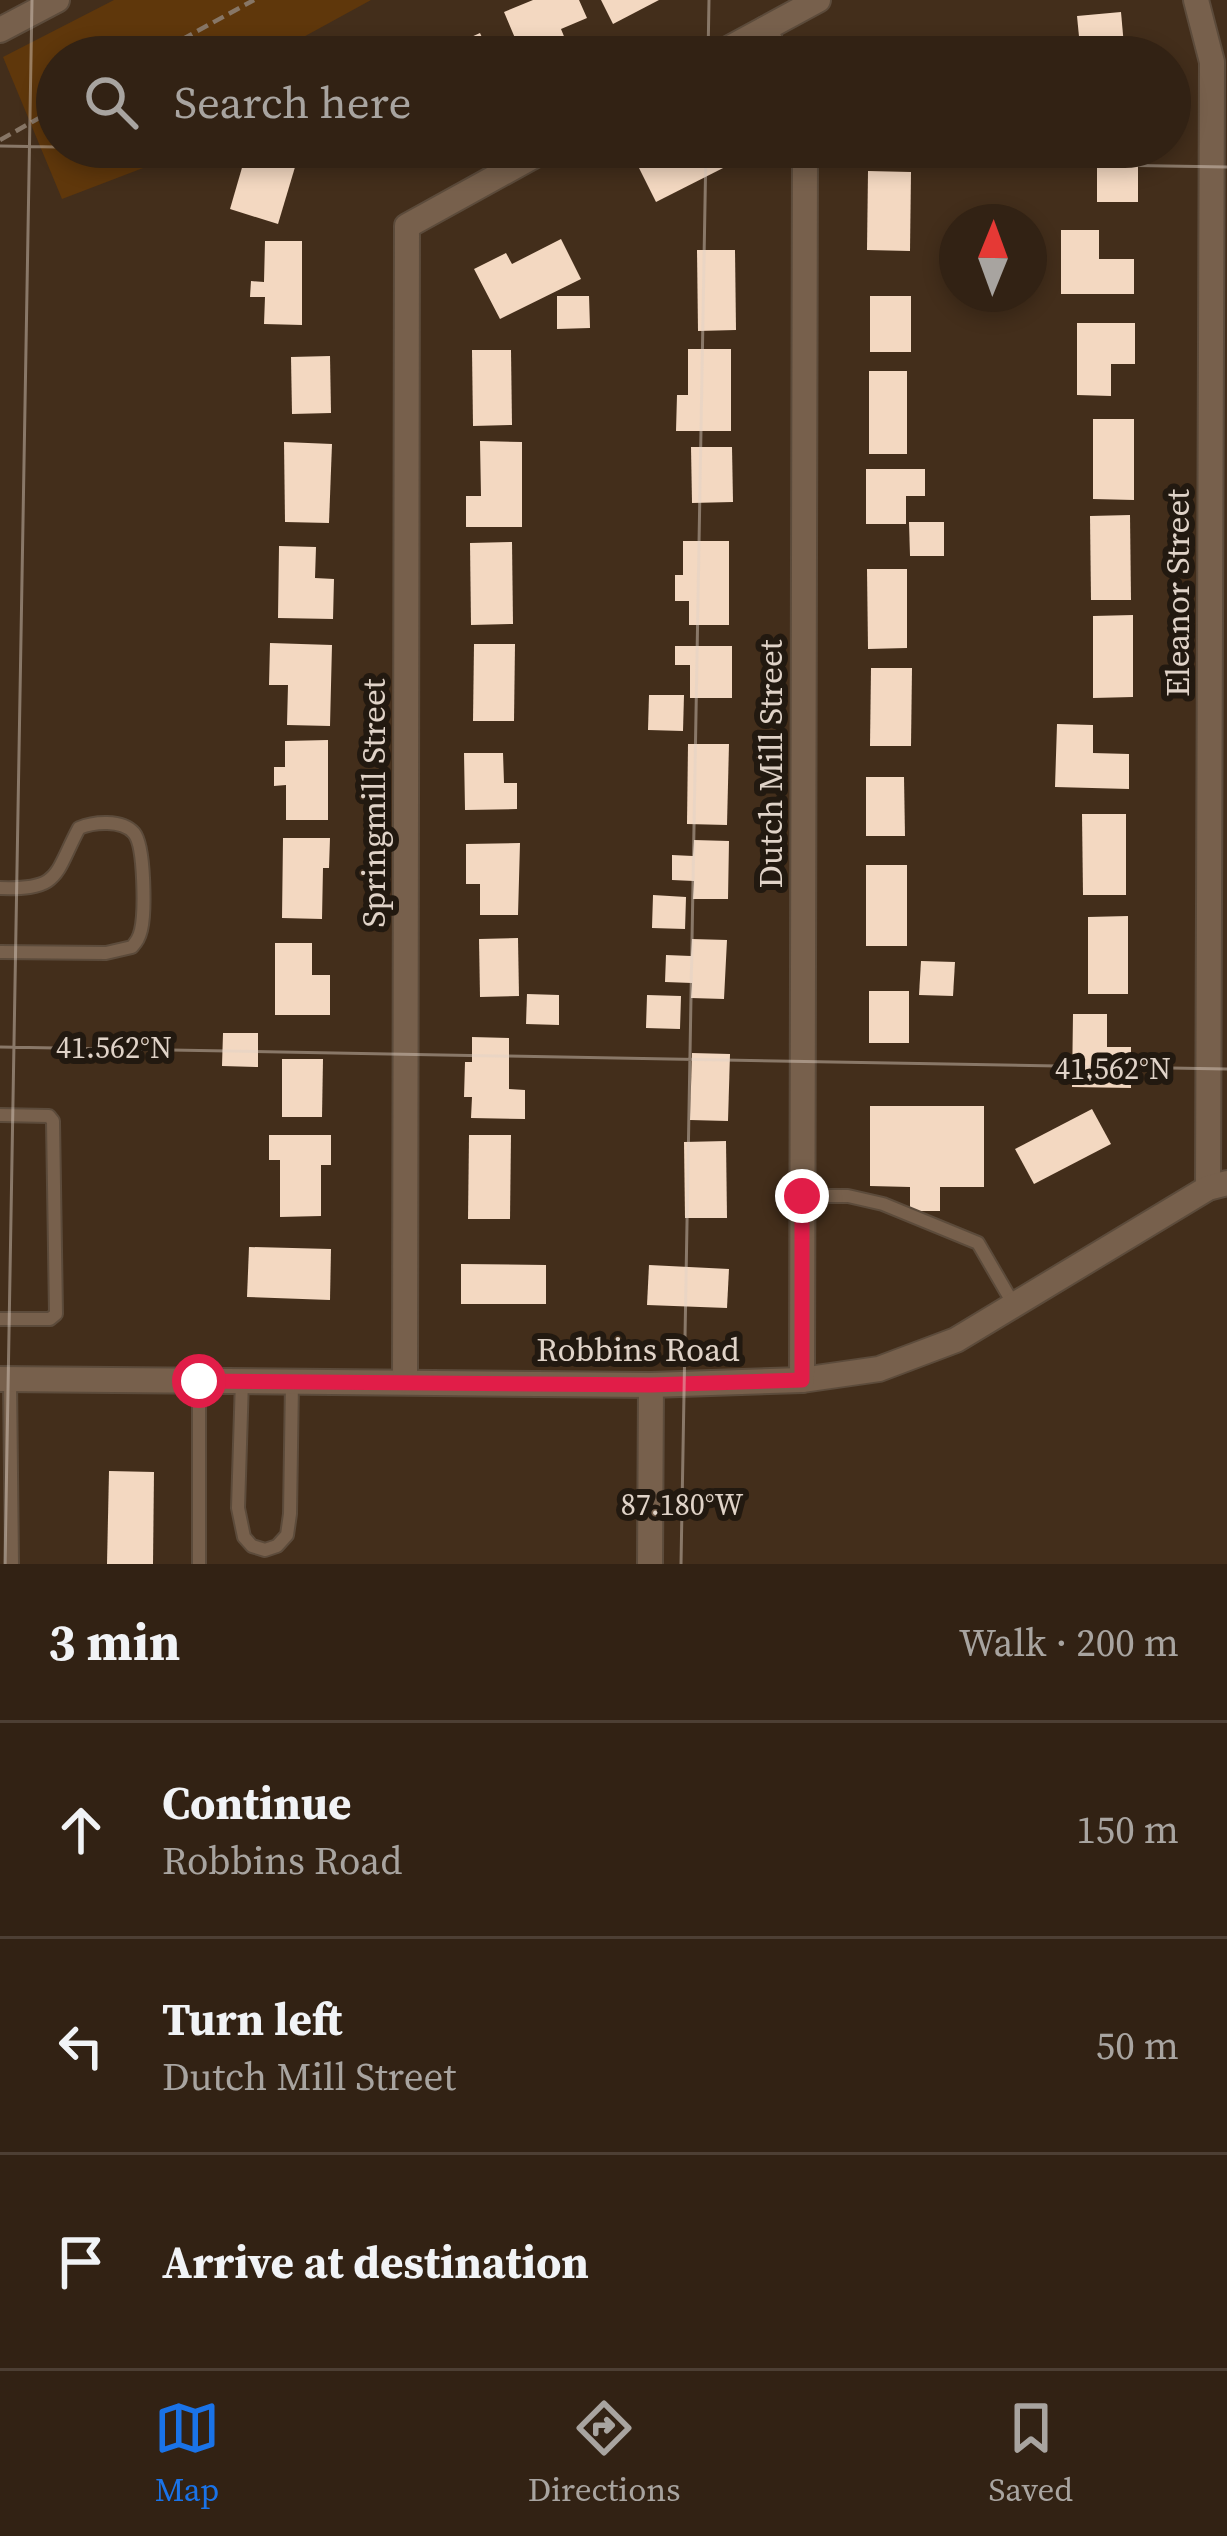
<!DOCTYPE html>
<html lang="en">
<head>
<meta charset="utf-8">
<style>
  :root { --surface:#322214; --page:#3d2f22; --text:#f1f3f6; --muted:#a8a4a0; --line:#4d3f34; --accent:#1a73e8 }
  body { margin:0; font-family:"Source Serif 4",serif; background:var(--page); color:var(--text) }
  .compass { position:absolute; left:939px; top:204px; width:108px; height:108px; border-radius:50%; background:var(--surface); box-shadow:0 6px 18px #0003; rotate:1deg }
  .stop { position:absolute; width:36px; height:36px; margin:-27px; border:9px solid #e11d48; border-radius:50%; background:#fff }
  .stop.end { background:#e11d48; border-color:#fff; box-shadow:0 3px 12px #0008 }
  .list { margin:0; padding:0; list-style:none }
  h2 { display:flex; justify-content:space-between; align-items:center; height:156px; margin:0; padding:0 48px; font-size:51px }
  h2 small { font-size:39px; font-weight:400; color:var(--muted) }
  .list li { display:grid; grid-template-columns:78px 1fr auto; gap:36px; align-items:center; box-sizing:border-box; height:216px; padding:0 48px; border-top:3px solid var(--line) }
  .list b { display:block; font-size:45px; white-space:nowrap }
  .list p { margin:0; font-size:39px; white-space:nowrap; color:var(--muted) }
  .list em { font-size:39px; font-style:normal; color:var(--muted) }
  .icon { flex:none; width:66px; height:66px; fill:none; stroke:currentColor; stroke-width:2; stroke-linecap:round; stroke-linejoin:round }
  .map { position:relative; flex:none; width:1227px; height:1564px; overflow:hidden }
  .search { position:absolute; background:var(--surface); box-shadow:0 6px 18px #0003; left:36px; right:36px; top:36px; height:132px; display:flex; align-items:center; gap:30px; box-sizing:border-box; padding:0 42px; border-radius:66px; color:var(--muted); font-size:45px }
  .sheet { height:804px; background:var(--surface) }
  nav { display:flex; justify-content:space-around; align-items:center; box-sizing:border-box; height:168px; border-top:3px solid var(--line); background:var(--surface); font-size:33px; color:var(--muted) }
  nav a { display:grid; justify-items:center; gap:6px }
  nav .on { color:var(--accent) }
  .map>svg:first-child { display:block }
  .green { fill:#5f370b }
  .building { fill:#f3d8c1 }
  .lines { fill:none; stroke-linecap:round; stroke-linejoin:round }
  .lane-casing { stroke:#5c4b3b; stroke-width:16 }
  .street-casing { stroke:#5c4b3b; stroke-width:28 }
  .path { stroke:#877666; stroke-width:4.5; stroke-dasharray:12 6; stroke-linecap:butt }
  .lane { stroke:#77604c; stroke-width:12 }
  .street { stroke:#77604c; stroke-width:24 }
  .route { stroke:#e11d48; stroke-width:15 }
  .ticks { fill:none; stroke:#e0d3c8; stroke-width:3; stroke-opacity:0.45 }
  .labels { text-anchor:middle; stroke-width:12; stroke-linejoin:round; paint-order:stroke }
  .street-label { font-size:33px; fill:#e0d3c8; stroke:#221910 }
  .ticks-label { font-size:30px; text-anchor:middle; fill:#e0d3c8; stroke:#221910; stroke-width:12; stroke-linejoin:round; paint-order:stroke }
</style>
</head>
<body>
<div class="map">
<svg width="1227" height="1564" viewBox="0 0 1227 1564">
  <rect width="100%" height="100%" fill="#432e1b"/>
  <path class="green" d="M114 0H371L267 57H57V147H198L62 199 3 57Z"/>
  <g class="building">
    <path d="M533 0H579L587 18 561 29 570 51 556 57H523L504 12Z"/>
    <path d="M601 0H659L613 24Z"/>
    <path d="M1121 12 1125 57H1081L1077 16Z"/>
    <path d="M480 33 491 57H427Z"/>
    <path d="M248 147H301L278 224 230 209Z"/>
    <path d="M675 147H725L733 163 656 202 638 166Z"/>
    <rect x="1097" y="147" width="41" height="55"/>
    <path d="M868 171 911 172 910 251 867 250Z"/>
    <path d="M1061 230H1099V259H1134V294H1061Z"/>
    <path d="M561 239 581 279 500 319 474 269 506 253 512 264Z"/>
    <path d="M265 241H302V325L264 324 265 297H250L251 281 264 282Z"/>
    <path d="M697 250H735L736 330 698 331Z"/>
    <path d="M557 296H589L590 328 557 329Z"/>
    <rect x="870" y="296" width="41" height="56"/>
    <path d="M1077 323H1135V364H1111V396L1077 395Z"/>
    <path d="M688 349H731V431H676L677 395H688Z"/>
    <path d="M472 350H511L512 425 473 426Z"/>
    <path d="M330 356 331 413 292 414 291 357Z"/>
    <rect x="869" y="371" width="38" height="83"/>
    <path d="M1093 419H1134V500L1093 499Z"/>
    <path d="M480 441 522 442V527H466V496H481Z"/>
    <path d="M284 442 332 444 329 523 285 522Z"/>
    <path d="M691 447H732L733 502 692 503Z"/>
    <path d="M866 469H925V496H906V524H866Z"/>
    <path d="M1130 515 1131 600H1091L1090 516Z"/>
    <path d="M909 522H944V556H910Z"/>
    <path d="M683 541H729V625H689V601H675V575H683Z"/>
    <path d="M512 542 513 624 471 625 470 543Z"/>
    <path d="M279 546 316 547 315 578 334 579 333 619 278 618Z"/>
    <path d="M867 569H907V648L868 649Z"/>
    <path d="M1133 615V697L1093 698V616Z"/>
    <path d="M270 643 332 645 330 726 287 725 288 685H269Z"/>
    <path d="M474 644H515L514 721H473Z"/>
    <path d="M675 646H732V698H690V665H675Z"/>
    <path d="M871 668H912L911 746H870Z"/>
    <path d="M649 695H684L683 731 648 730Z"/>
    <path d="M1057 724 1093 725V753L1129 754V789L1055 787Z"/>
    <path d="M328 740V820H286V785L274 786V767H285V741Z"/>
    <path d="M688 744H729L727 825 687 824Z"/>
    <path d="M464 753H503L504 783H517V809L465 810Z"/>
    <path d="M866 777H904L905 836H866Z"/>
    <path d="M1082 814H1126V895H1083Z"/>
    <path d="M283 838H330L329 868H323L322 919 282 918Z"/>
    <path d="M694 840 729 841 728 899H693L694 881 672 880V855L693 856Z"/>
    <path d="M520 843 518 915H480V884H466V844Z"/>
    <rect x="866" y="865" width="41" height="81"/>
    <path d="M653 895 686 897 685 929 652 928Z"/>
    <path d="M1128 916V994H1088V917Z"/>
    <path d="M518 938 519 996 480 997 479 939Z"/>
    <path d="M692 939 727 940 724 999 691 998 692 983 665 982 666 955 691 956Z"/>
    <path d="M275 943H312V975H330V1015H275Z"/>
    <path d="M921 961 955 962 953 996 919 995Z"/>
    <rect x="869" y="991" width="40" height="52"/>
    <path d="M527 994 559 995V1025L526 1024Z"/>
    <path d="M647 995 681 996 680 1029 646 1028Z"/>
    <path d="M1073 1014H1107V1047H1131V1088L1072 1087Z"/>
    <path d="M223 1033H258V1067L222 1066Z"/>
    <path d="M472 1037 509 1038V1089L525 1090V1119L471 1118 472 1097H464L465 1062H472Z"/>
    <path d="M692 1053 730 1054 728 1121 690 1120Z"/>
    <path d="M282 1059H323L322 1117H282Z"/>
    <path d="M870 1106H984V1187H940V1211H910V1187L870 1186Z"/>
    <path d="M1092 1109 1111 1144 1034 1184 1015 1149Z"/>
    <path d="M269 1135H331V1165H321V1216L280 1217V1160H269Z"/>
    <path d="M469 1135H511L510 1219H468Z"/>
    <path d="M726 1141 727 1218H685L684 1142Z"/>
    <path d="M249 1247 331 1249 330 1300 247 1297Z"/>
    <path d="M461 1264 546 1265V1304H461Z"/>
    <path d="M649 1265 729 1269 727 1308 647 1305Z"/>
    <path d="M109 1471 154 1472 153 1564H107Z"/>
  </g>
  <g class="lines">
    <g class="lane-casing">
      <g id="lane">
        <path d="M0 888C61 890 54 875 79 828 93 822 122 819 134 833 145 846 145 913 141 930 139 938 137 941 132 947L106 953 0 952"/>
        <path d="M0 1115 49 1116 53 1121 56 1314 50 1319H0"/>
        <path d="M802 1196H848L883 1204 978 1243 1014 1305"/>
        <path d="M10 1380 12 1564"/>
        <path d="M242 1380 238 1508 244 1537 252 1546 265 1550 277 1546 287 1535 290 1514 292 1382"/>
        <path d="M199 1564V1382"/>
      </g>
    </g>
    <g class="street-casing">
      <g id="street">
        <path d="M1196 0 1212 62 1208 1188"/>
        <path d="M765 29 777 57"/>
        <path d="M0 30 57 0"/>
        <path d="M713 57 818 0"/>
        <path d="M0 1379 651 1385 802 1380 879 1369 956 1340 1208 1188 1227 1183"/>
        <path d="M802 1380 805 147"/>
        <path d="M405 1381 407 226 550 147"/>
        <path d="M650 1564 651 1385"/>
      </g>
    </g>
    <g class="path">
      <path d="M150 57 254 0"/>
      <path d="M0 140 57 108"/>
    </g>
    <use href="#lane" class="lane"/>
    <use href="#street" class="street"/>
  </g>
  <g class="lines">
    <path class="route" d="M199 1381 651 1385 802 1380V1196"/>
  </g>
  <path class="ticks" d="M708 57 709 0M0 146 57 147M61 147 1227 167M0 1047 1227 1069M5 1564 32 0M681 1564 706 147"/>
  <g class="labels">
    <g class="street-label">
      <text transform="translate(1177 593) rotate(-90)" y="12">Eleanor Street</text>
      <text transform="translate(770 764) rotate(-90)" y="12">Dutch Mill Street</text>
      <text transform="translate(373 803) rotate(-90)" y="12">Springmill Street</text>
      <text x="638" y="1361">Robbins Road</text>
    </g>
  </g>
  <g class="ticks-label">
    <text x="114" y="1058">41.562°N</text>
    <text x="1113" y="1079">41.562°N</text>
    <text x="682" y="1515">87.180°W</text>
  </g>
</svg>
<svg class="compass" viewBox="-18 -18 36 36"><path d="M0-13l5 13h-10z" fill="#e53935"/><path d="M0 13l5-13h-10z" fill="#a8a4a0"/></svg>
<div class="stop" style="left:199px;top:1381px"></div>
<div class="stop end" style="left:802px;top:1196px"></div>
<div class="search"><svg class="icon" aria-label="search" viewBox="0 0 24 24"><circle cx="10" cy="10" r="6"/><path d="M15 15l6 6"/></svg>Search here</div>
</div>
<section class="sheet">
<h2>3 min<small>Walk · 200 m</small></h2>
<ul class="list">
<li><svg class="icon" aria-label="ahead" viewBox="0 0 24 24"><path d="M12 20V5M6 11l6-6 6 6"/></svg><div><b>Continue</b><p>Robbins Road</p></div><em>150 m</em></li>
<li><svg class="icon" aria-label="left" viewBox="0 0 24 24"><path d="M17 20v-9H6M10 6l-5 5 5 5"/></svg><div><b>Turn left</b><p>Dutch Mill Street</p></div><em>50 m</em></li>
<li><svg class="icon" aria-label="arrive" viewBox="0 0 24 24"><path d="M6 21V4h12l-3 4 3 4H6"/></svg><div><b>Arrive at destination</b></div></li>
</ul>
</section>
<nav>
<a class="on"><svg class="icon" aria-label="map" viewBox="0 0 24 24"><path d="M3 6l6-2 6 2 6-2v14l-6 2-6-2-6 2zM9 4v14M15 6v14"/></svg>Map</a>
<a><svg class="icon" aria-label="directions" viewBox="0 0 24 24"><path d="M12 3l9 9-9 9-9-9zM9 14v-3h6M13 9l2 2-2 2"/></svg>Directions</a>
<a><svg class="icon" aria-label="saved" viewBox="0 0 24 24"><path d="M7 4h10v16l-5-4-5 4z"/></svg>Saved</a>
</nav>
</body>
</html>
